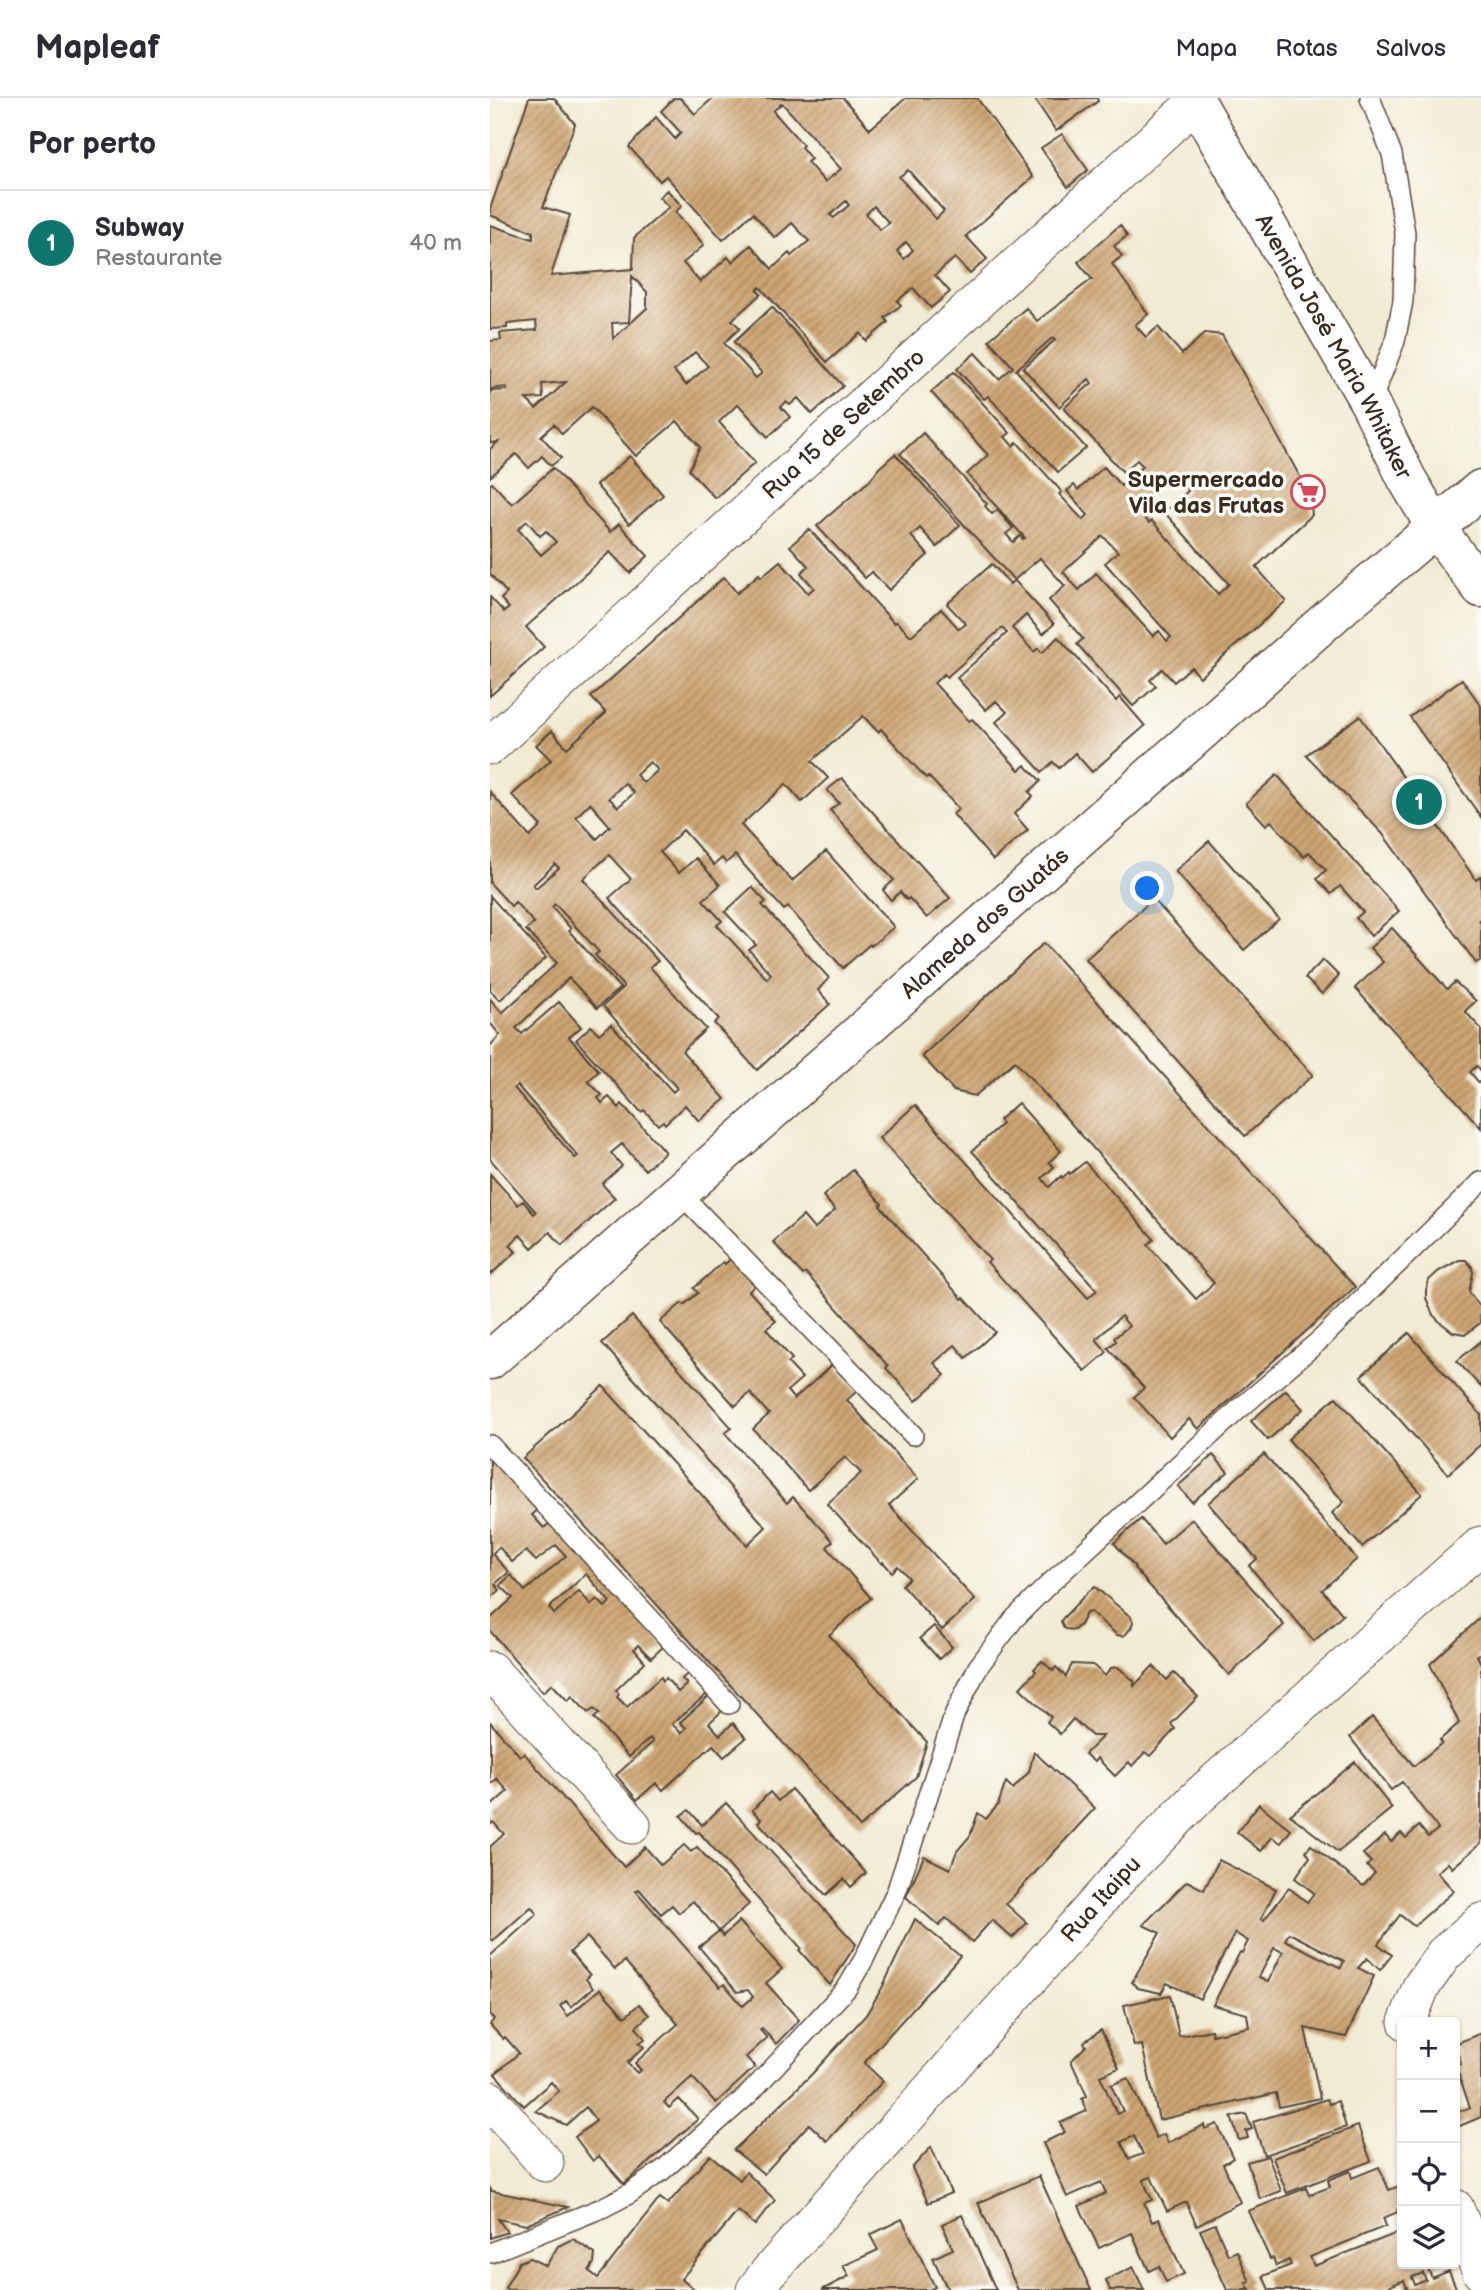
<!DOCTYPE html>
<html lang="pt">
<head>
<meta charset="utf-8">
<style>
  :root { --surface:#fff; --page:#f2f2f3; --text:#2b2b33; --muted:#7c7c81; --line:#e1e1e2; --accent:#0f766e }
  body { margin:0; font-family:"Balsamiq Sans",sans-serif; background:var(--page); color:var(--text) }
  .controls { position:absolute; right:21px; bottom:21px; display:grid; overflow:hidden; border-radius:7px; box-shadow:0 2px 5px #0004 }
  .controls button { width:63px; height:63px; display:grid; place-items:center; padding:0; border:0; border-bottom:2px solid var(--line); background:var(--surface); color:var(--text); font:35px sans-serif }
  .you { position:absolute; left:658px; top:791px; width:24px; height:24px; margin:-18px; border:5px solid #fff; border-radius:50%; background:#1a73e8; box-shadow:0 0 0 10px #1a73e833 }
  .badge { display:grid; place-items:center; width:46px; height:46px; border-radius:50%; background:var(--accent); color:#fff; font-size:23px; font-weight:700 }
  .pin { position:absolute; translate:-50% -50%; border:4px solid #fff; box-shadow:0 2px 7px #0006 }
  .list { margin:0; padding:0; list-style:none }
  h2 { display:flex; justify-content:space-between; align-items:center; height:91px; margin:0; padding:0 28px; font-size:30px }
  h2 small { font-size:23px; font-weight:400; color:var(--muted) }
  .list li { display:grid; grid-template-columns:46px 1fr auto; gap:21px; align-items:center; box-sizing:border-box; height:105px; padding:0 28px; border-top:2px solid var(--line) }
  .list b { display:block; font-size:26px; white-space:nowrap }
  .list p { margin:0; font-size:23px; white-space:nowrap; color:var(--muted) }
  .list em { font-size:23px; font-style:normal; color:var(--muted) }
  .icon { flex:none; width:38px; height:38px; fill:none; stroke:currentColor; stroke-width:2; stroke-linecap:round; stroke-linejoin:round }
  .map { position:relative; flex:none; width:991px; height:2192px; overflow:hidden }
  header { display:flex; align-items:center; gap:42px; box-sizing:border-box; height:98px; padding:0 35px; background:var(--surface); border-bottom:2px solid var(--line) }
  header strong { font-size:33px }
  nav { display:flex; gap:38px; margin-inline-start:auto; font-size:24px }
  main { display:flex }
  aside { flex:1; background:var(--surface) }
  .map>svg:first-child { display:block }
  .building { fill:url(#building-hatch); fill-rule:evenodd }
  .lines { fill:none; stroke-linecap:round; stroke-linejoin:round }
  .service-casing { stroke:#564739; stroke-width:22 }
  .minor-casing { stroke:#564739; stroke-width:39 }
  .tertiary-casing { stroke:#564739; stroke-width:41 }
  .service { stroke:#fff; stroke-width:19 }
  .minor { stroke:#fff; stroke-width:37 }
  .tertiary { stroke:#fff; stroke-width:38 }
  .labels { text-anchor:middle; stroke-width:7; stroke-linejoin:round; paint-order:stroke }
  .street-label { font-size:23px; fill:#3b2a1e; stroke:#fdfcf7 }
  .poi-label { font-size:23px; font-weight:bold; fill:#3b2a1e; stroke:#fdfcf7; text-anchor:end }
</style>
</head>
<body>
<header>
<strong>Mapleaf</strong>
<nav><a>Mapa</a><a>Rotas</a><a>Salvos</a></nav>
</header>
<main>
<aside>
<h2>Por perto<small></small></h2>
<ul class="list">
<li><span class="badge">1</span><div><b>Subway</b><p>Restaurante</p></div><em>40 m</em></li>
</ul>
</aside>
<div class="map">
<svg width="991" height="2192" viewBox="0 0 991 2192">
  <defs>
    <pattern id="building-hatch" width="6" height="6" patternUnits="userSpaceOnUse" patternTransform="scale(1.75)"><rect width="6" height="6" fill="#cda573"/><path d="M-1 1l2-2M0 6l6-6M5 7l2-2" fill="none" stroke="#a8875e"/></pattern>
  </defs>
  <rect width="100%" height="100%" fill="#fdfcf7"/>
  <filter id="ink" filterUnits="userSpaceOnUse"><feTurbulence type="fractalNoise" baseFrequency=".0143" numOctaves="2"/><feDisplacementMap in="SourceGraphic" scale="14" xChannelSelector="R" yChannelSelector="G"/><feConvolveMatrix kernelMatrix="1 2 1 2 8 2 1 2 1" color-interpolation-filters="sRGB"/></filter>
  <filter id="wash" filterUnits="userSpaceOnUse"><feTurbulence type="fractalNoise" baseFrequency=".00686" numOctaves="4" result="noise"/><feDisplacementMap in="SourceGraphic" scale="28" xChannelSelector="R" yChannelSelector="G"/><feGaussianBlur stdDeviation="1.57" result="paint"/><feColorMatrix in="noise" values="0 0 0 0 0 0 0 0 0 0 0 0 0 0 0 0 0 1.4 0 .05"/><feComposite in="paint" operator="in"/></filter>
  <g filter="url(#wash)">
    <rect width="100%" height="100%" fill="#f1ebd3"/>
    <g id="blocks">
      <g class="building">
        <path d="M39 0H64L85 26 53 109 80 117 61 178 143 171 144 140 179 109 169 99 177 92 192 108 185 114 214 147 193 165 210 184 238 159 242 164 261 147 282 171 299 155 301 158 319 143 302 125 285 140 263 115 233 142 176 78 170 83 139 49 166 19 185 41 191 35 171 13 184 0H190L205 16 223 0H353L380 31 416 0H487L543 79 476 138 497 161 480 176 465 160 445 177 460 194 441 210 423 190 407 203 411 207 395 220 398 224 376 243 370 235 337 264 270 189 267 192 271 196 242 222 250 230 234 245 266 280 272 275 244 244 282 209 353 288 322 316 308 300 300 307 296 304 291 309 300 319 278 339 248 306 229 324 265 365 225 400 199 372 210 349 187 323 146 358 102 309 72 336 64 326 51 338 71 360 61 368 52 358 39 370 26 356 0 379V351L8 344 0 345V293L17 292V289L0 291V243L11 242 10 235 47 232 46 223 17 226V230L0 231V127L43 141V134L0 117V111ZM292 5 351 71 335 84 317 64 321 61 311 49 313 47 283 13ZM418 72 454 113 446 121 409 79ZM356 103 359 107 344 120 340 117ZM384 108 399 125 390 132 376 116ZM416 144 423 152 414 161 407 153ZM142 178 157 194V210L123 241 122 225 139 224ZM205 254 218 268 196 287 184 273ZM76 284 46 311 36 301 53 300 52 286Z"/>
        <path d="M544 0H607L608 3 566 33Z"/>
        <path d="M572 36 598 72 578 89 551 50Z"/>
        <path d="M630 127 637 138 624 148 632 158 622 166 658 216 645 227 656 239 668 229 692 256 715 235 732 237 820 397 822 417 766 469 796 503 710 579 701 569 684 584 672 571 660 582 666 588 643 608 587 546 593 541 559 502 575 488 550 460 524 482 410 356 433 335 497 406 495 408 502 416 507 412 523 430 516 436 523 444 530 438 533 441 535 440 477 376 498 357 441 294 464 274 520 335 515 339 523 348 527 344 572 394 569 396 593 422 598 417 577 393 584 387 588 392 614 369 631 388 653 368 647 362 633 374 574 310 602 285 599 281 569 309 533 270 565 242 562 240 526 272 596 350 568 374 498 298 494 301 467 271 485 255 509 281 523 269 499 242 536 210 547 223 602 181 588 164ZM683 374 698 393 674 414 739 486 728 496 662 423 659 425 644 409ZM613 438 628 454 615 465 681 539 677 543 669 533 663 538 606 475 589 492 573 474Z"/>
        <path d="M405 356 470 427 447 449 430 430 421 438 438 457 399 492 382 474 375 480 327 428 380 382 389 370Z"/>
        <path d="M140 358 173 397 139 426 106 387Z"/>
        <path d="M63 370 120 434 129 426 158 458 140 475 120 454 36 529 54 549 0 598V499L14 514 19 510 11 501 17 495 0 476V386L2 385 22 406ZM37 423 50 438 56 433 66 444 51 457 28 431Z"/>
        <path d="M319 431 404 525 407 524 421 538 451 511 469 531 476 526 457 506 502 466 520 486 524 482 564 526 553 536 536 517 522 530 544 554 548 550 552 555 568 539 626 603 630 599 655 628 602 674 585 655 569 670 563 664 552 674 506 624 517 614 506 603 496 612 467 580 517 535 512 530 457 579 454 576 444 585 479 623 482 621 529 672 535 667 551 683 539 694 543 698 524 716 538 732 503 762 463 716 469 711 438 678 436 680 391 631 388 634 373 618 322 663 338 680 312 704 296 686 251 727 302 783 336 753 404 829 381 848 380 846 353 870 298 809 294 812 245 757 236 765 232 760 224 767 193 732 170 754 189 775 206 760 230 787 213 802 232 823 227 827 277 881 281 876 259 852 266 847 235 814 262 789 276 804 272 807 339 880 328 892 340 906 267 972 224 925 229 921 119 800 141 781 119 757 93 781 168 863 160 869 216 931 192 953 235 1001 209 1023 195 1007 175 1026 173 1023 168 1027 154 1012 151 1014 86 942 101 928 109 936 121 926 183 994 187 990 113 908 134 889 105 857 109 854 65 806 62 809 81 831 79 833 130 890 107 910 79 880 26 930 32 936 69 904 91 929 79 939 109 973 98 983 112 997 108 1000 112 1005 119 999 129 1010 132 1006 175 1054 155 1072 132 1046 121 1055 132 1068 112 1086 125 1100 72 1147 60 1134 42 1150 30 1137 20 1147 26 1154 0 1177V1076L28 1107 33 1103 44 1116 46 1114 0 1061V948L10 937 0 925V901L12 915 67 865 36 832 44 825 25 804 21 808 0 785V694L40 739 51 728 22 697 61 662 46 647 62 633 77 650 116 615 101 599 234 479 247 495 269 476 271 479 290 463 318 495 324 490 311 475 318 468 300 448ZM160 664 168 672 154 685 146 677ZM135 685 144 695 128 709 119 700ZM100 705 120 728 107 741 86 719ZM65 766 69 770 46 790 43 787ZM27 987 88 1058 85 1060 24 990Z"/>
        <path d="M972 581 991 608V719L920 619Z"/>
        <path d="M870 618 986 782 991 778V820L989 822 991 825V862L986 865 892 735 816 657Z"/>
        <path d="M787 677 909 813 881 838 866 820 873 814 850 788 841 796 827 781 836 772 819 754 814 759 781 723 776 727 756 705Z"/>
        <path d="M352 680 460 800 437 820 419 800 417 802 410 794 401 802 393 792 404 782 340 712 349 705 337 692Z"/>
        <path d="M719 743 789 821 754 852 685 773Z"/>
        <path d="M0 798 56 860 10 902 0 892Z"/>
        <path d="M663 801 823 977 755 1038 596 861Z"/>
        <path d="M902 830 957 891 965 884 986 903 975 913 991 931V973L987 968 980 974 991 987V1030L865 890 893 864 880 850Z"/>
        <path d="M554 845 865 1189 708 1331 699 1321 680 1339 644 1299 654 1290 618 1250 626 1243 624 1240 639 1228 631 1218 606 1241 617 1254 595 1273 497 1164 500 1162 389 1040 425 1007 598 1200 607 1192 482 1053 512 1026 509 1022 528 1005 571 1053 559 1064 564 1069 552 1080 559 1089 571 1078 572 1080 579 1074 580 1076 595 1064 664 1141 658 1147 706 1201 724 1185 525 963 485 998 464 993 432 958Z"/>
        <path d="M833 862 849 878 832 896 815 880Z"/>
        <path d="M363 1072 392 1106 390 1108 472 1201 474 1200 505 1234 476 1260 465 1247 444 1265 455 1277 426 1303 396 1270 398 1268 316 1175 313 1177 283 1144 313 1118 324 1131 345 1112 333 1098Z"/>
        <path d="M246 1156 269 1183 259 1193 286 1223 276 1231 302 1261 298 1265 312 1280 297 1293 304 1301 343 1266 367 1293 357 1302 428 1381 399 1407 485 1502 452 1532 412 1487 419 1480 408 1468 402 1474 393 1464 392 1466 337 1406 371 1375 355 1359 318 1392 263 1331 279 1316 260 1295 245 1308 170 1224 192 1205 194 1207 208 1195 204 1190 233 1164 235 1166Z"/>
        <path d="M969 1162H976L982 1169 983 1175 979 1194 991 1210 990 1225 976 1236 963 1234 950 1224 943 1217 936 1200V1192L939 1182 949 1173Z"/>
        <path d="M142 1218 242 1330 235 1335 297 1405 303 1399 343 1443 337 1449 381 1500 339 1537 437 1644 426 1679 370 1729 33 1360 113 1288 257 1447 276 1429 112 1245Z"/>
        <path d="M919 1235 991 1317V1346L958 1376 871 1278Z"/>
        <path d="M991 1243V1289L967 1263Z"/>
        <path d="M796 1292 813 1311 778 1342 761 1323Z"/>
        <path d="M846 1299 932 1396 872 1449 842 1415 854 1404 798 1341Z"/>
        <path d="M0 1351 51 1409 42 1417 54 1430 63 1422 174 1548 161 1560 148 1547 144 1551 155 1564 126 1592 129 1596 127 1599 137 1609 171 1579 173 1583 176 1580 188 1594 197 1586 192 1581 198 1575 217 1596 182 1626 191 1635 196 1630 190 1624 219 1598 232 1613 219 1625 230 1637 243 1625 256 1640 234 1659 223 1647 173 1692 166 1685 147 1702 126 1677 163 1644 160 1640 139 1659 104 1620 109 1616 104 1611 98 1615 82 1598 78 1603 62 1586 53 1594 0 1533V1521L23 1500 10 1487 21 1477 35 1493 76 1458 66 1447 46 1463 36 1453 22 1464 9 1449 2 1456 19 1474 5 1486 10 1492 0 1501ZM96 1476 120 1504 115 1509 107 1501 101 1507 89 1493 64 1516 59 1510Z"/>
        <path d="M774 1356 867 1461 832 1492 853 1517 824 1543 759 1468 767 1461 718 1405Z"/>
        <path d="M723 1357 738 1374 702 1404 688 1388Z"/>
        <path d="M651 1421 673 1446 702 1421 794 1527 739 1577 644 1470 645 1469 624 1445Z"/>
        <path d="M605 1489 641 1519 643 1524 641 1530 636 1536 633 1538 627 1537 601 1514 596 1515 590 1527 584 1532 575 1531 573 1529 571 1523 573 1520 599 1493Z"/>
        <path d="M991 1519V1556L987 1557 991 1566V1745L962 1770 958 1765 947 1774 964 1793 924 1828 910 1817 888 1846 902 1857 890 1872 877 1860 868 1870 884 1878 856 1939 815 1930 830 2000 789 2009 786 1995 669 2022 652 1947 644 1948 634 1907 680 1897 689 1938 721 1932 722 1937 759 1929 757 1916 723 1907 750 1854 752 1855 758 1843 745 1835 710 1901 677 1885 671 1895 648 1890 642 1884 670 1835 653 1827 697 1783 714 1792 729 1762 786 1791 771 1821 774 1822 799 1790 817 1804 824 1795 805 1780 820 1759 816 1753 821 1747 873 1788 885 1775 877 1768 881 1764 873 1756 895 1737 901 1744 911 1735 916 1740 929 1728 938 1739 948 1731 912 1684 901 1692 860 1639 882 1619 924 1668 952 1645 950 1642 969 1625 940 1566ZM799 1835 854 1863 851 1870 795 1842ZM784 1850 793 1854 778 1884 769 1879Z"/>
        <path d="M444 1528 462 1549 449 1561 430 1540Z"/>
        <path d="M552 1563 563 1573 566 1569 576 1579 582 1566 603 1567 615 1578 621 1570 628 1569 644 1583V1588L663 1568 677 1582 684 1575 708 1599 681 1626 685 1631 660 1658 655 1654 642 1668 639 1664 625 1678 607 1660 604 1664 595 1656 613 1638H602L583 1621 570 1636 557 1624 561 1619 530 1590 546 1573 544 1571Z"/>
        <path d="M0 1624 30 1658 34 1655 134 1769 155 1749 171 1767 194 1747 201 1754 207 1749 259 1806 229 1833 233 1838 249 1823 292 1871 276 1885 309 1922 286 1946 272 1930 270 1932 277 1940 256 1959 265 1969 226 2005 202 1979 174 2004 179 2010 189 2001 208 2021 134 2086 109 2058 103 2063 85 2039 106 2023 96 2009 76 2027 46 2013 69 1993 61 1984 34 2008 5 1976 29 1955 15 1939 13 1941 0 1927 4 1921 0 1917V1858L47 1816 41 1809 3 1843 0 1839V1749L14 1736 3 1724 0 1727V1709L18 1693 7 1681 0 1687ZM149 1791 171 1816 182 1807 189 1815 203 1803 229 1833 209 1849 247 1894 258 1892 263 1899 253 1908 234 1886 230 1889 146 1793ZM97 1839 125 1871 135 1863 188 1926 145 1965 151 1972 147 1975 137 1965 154 1949 149 1945 155 1941 146 1929 159 1917 149 1906 135 1919 110 1891 78 1918 70 1908 76 1903 81 1909 103 1890 96 1881 100 1877 80 1854Z"/>
        <path d="M544 1654 605 1710 516 1806 537 1825 522 1840 502 1822 482 1844 456 1820 449 1828 416 1799 434 1758 460 1771 467 1753 480 1738 488 1715 496 1721 508 1707 516 1684 523 1691 539 1674Z"/>
        <path d="M865 1664 902 1710 848 1754 800 1717Z"/>
        <path d="M301 1691 376 1775 361 1789 354 1781 336 1797 268 1724 271 1721 262 1712 280 1694 288 1703Z"/>
        <path d="M236 1705 366 1846 340 1887 309 1852 311 1850 209 1734 206 1735 191 1718 199 1712 212 1727Z"/>
        <path d="M769 1706 801 1732 791 1745 782 1739 771 1753 747 1734Z"/>
        <path d="M425 1821 470 1858 374 1965 393 1983 337 2043 319 2026 274 2076 244 2052 321 1977 376 1917 392 1890Z"/>
        <path d="M611 1932 629 1970 610 1978 627 2016 633 2013 621 1987 638 1980 666 2040 674 2036 678 2045 714 2027 715 2031 727 2026 743 2060 733 2066 750 2104 707 2128 696 2104 677 2113 661 2079 653 2082 662 2102 654 2105 662 2124 669 2121 694 2176 676 2184 669 2168 659 2173 642 2135 609 2150 589 2108 616 2095 611 2084 577 2099 553 2045 575 2034 570 2025 597 2013 592 2001 597 1998 581 1963 596 1948 594 1944ZM644 2038 653 2056 639 2061 631 2044Z"/>
        <path d="M991 1935V2019L965 2030V2014L980 2010 966 1968 971 1966 965 1946Z"/>
        <path d="M837 2001 839 2006 848 2003 856 2029 774 2057 763 2024Z"/>
        <path d="M756 2016 762 2031 756 2033 758 2040 749 2042 741 2019Z"/>
        <path d="M868 2028 881 2063 797 2095 783 2060Z"/>
        <path d="M441 2049 461 2095 438 2105 422 2070Z"/>
        <path d="M220 2057 250 2082 256 2074 285 2102 265 2127 248 2113 191 2181 206 2192H18L15 2190 29 2164 40 2160 56 2168 68 2148 83 2141 105 2156 104 2165 99 2173 108 2180 170 2100 178 2106Z"/>
        <path d="M778 2058 791 2093 770 2101 757 2064Z"/>
        <path d="M889 2069 899 2092 912 2087V2109L907 2111 908 2114 893 2120 896 2128 820 2159 824 2168 912 2133V2166H951L938 2171 942 2180 959 2173 967 2192H912L917 2190 914 2182 891 2192H779L773 2178 801 2167 799 2162 786 2168 783 2160 780 2161 758 2113 816 2090 819 2097 840 2089 838 2082 860 2073 862 2080ZM933 2175 936 2182 925 2187 922 2179Z"/>
        <path d="M549 2078 601 2192H528L488 2105Z"/>
        <path d="M0 2090 2 2093 78 2109 36 2127 8 2121 17 2134 0 2140Z"/>
        <path d="M472 2117 506 2192H458L443 2160 463 2151 452 2126Z"/>
        <path d="M412 2121 445 2189 439 2192H332L359 2178 353 2168 388 2152 380 2137Z"/>
        <path d="M725 2126 738 2157 747 2153 760 2184 756 2185 760 2192H737L710 2132Z"/>
        <path d="M643 2169 654 2192H620L616 2182Z"/>
      </g>
    </g>
  </g>
  <g filter="url(#ink)">
    <use href="#blocks" fill-opacity="0" stroke="#564739" stroke-width="2"/>
    <g class="lines">
      <g class="service-casing">
        <g id="service">
          <path d="M880 0 902 56 915 135 913 203 905 243 880 306"/>
          <path d="M189 1094 423 1337"/>
          <path d="M0 1347 239 1606"/>
          <path d="M0 2155 112 2110 139 2096 173 2072 259 1996 357 1890 374 1861 407 1792 465 1615 488 1569 524 1521 557 1488 748 1312 830 1242 991 1084"/>
        </g>
      </g>
      <g class="minor-casing">
        <g id="minor">
          <path id="s1" d="M0 648 706 4"/>
          <path d="M0 1572 142 1727"/>
          <path d="M917 1924 931 1889 954 1856 991 1824"/>
          <path d="M0 2002 55 2065"/>
          <path d="M965 2110 991 2174"/>
          <path id="s2" d="M265 2192 278 2175 634 1774 710 1697 991 1447"/>
        </g>
      </g>
      <g class="tertiary-casing">
        <g id="tertiary">
          <path id="s3" d="M704 0 880 306 917 381 946 430 991 490"/>
          <path id="s4" d="M0 1262 854 507 991 391"/>
        </g>
      </g>
      <use href="#service" class="service"/>
      <use href="#minor" class="minor"/>
      <use href="#tertiary" class="tertiary"/>
    </g>
  </g>
  <defs>
    <g id="supermarket-ring" transform="scale(1.75)"><circle r="9.5" fill="#fdfcf7" stroke="#d1495b" stroke-width="1.5"/><path d="M-6-5.5h2.5l.6 2H6L4.5 2H-2.5L-4.4-4H-6ZM-1.5 3.2a1.3 1.3 0 1 0 .1 0ZM3 3.2a1.3 1.3 0 1 0 .1 0Z" fill="#d1495b"/></g>
  </defs>
  <g fill-rule="evenodd">
    <use href="#supermarket-ring" x="818" y="394"/>
  </g>
  <g class="labels">
    <g class="street-label">
      <text dy="8" stroke="none"><textPath href="#s3" startOffset="285">Avenida José Maria Whitaker</textPath></text>
      <text dy="8" stroke="none"><textPath href="#s1" startOffset="478">Rua 15 de Setembro</textPath></text>
      <text dy="8" stroke="none"><textPath href="#s4" startOffset="660">Alameda dos Guatás</textPath></text>
      <text dy="8" stroke="none"><textPath href="#s2" startOffset="522">Rua Itaipu</textPath></text>
    </g>
    <g class="poi-label">
      <text x="794" y="389">Supermercado<tspan x="794" dy="26">Vila das Frutas</tspan></text>
    </g>
  </g>
</svg>
<div class="controls">
<button>+</button>
<button>−</button>
<button><svg class="icon" aria-label="locate" viewBox="0 0 24 24"><circle cx="12" cy="12" r="6"/><path d="M12 2v4M12 18v4M2 12h4M18 12h4"/></svg></button>
<button><svg class="icon" aria-label="layers" viewBox="0 0 24 24"><path d="M12 4l9 5-9 5-9-5zM3 14l9 5 9-5"/></svg></button>
</div>
<div class="you"></div>
<div class="pin badge" style="left:929px;top:704px">1</div>
</div>
</main>
</body>
</html>
